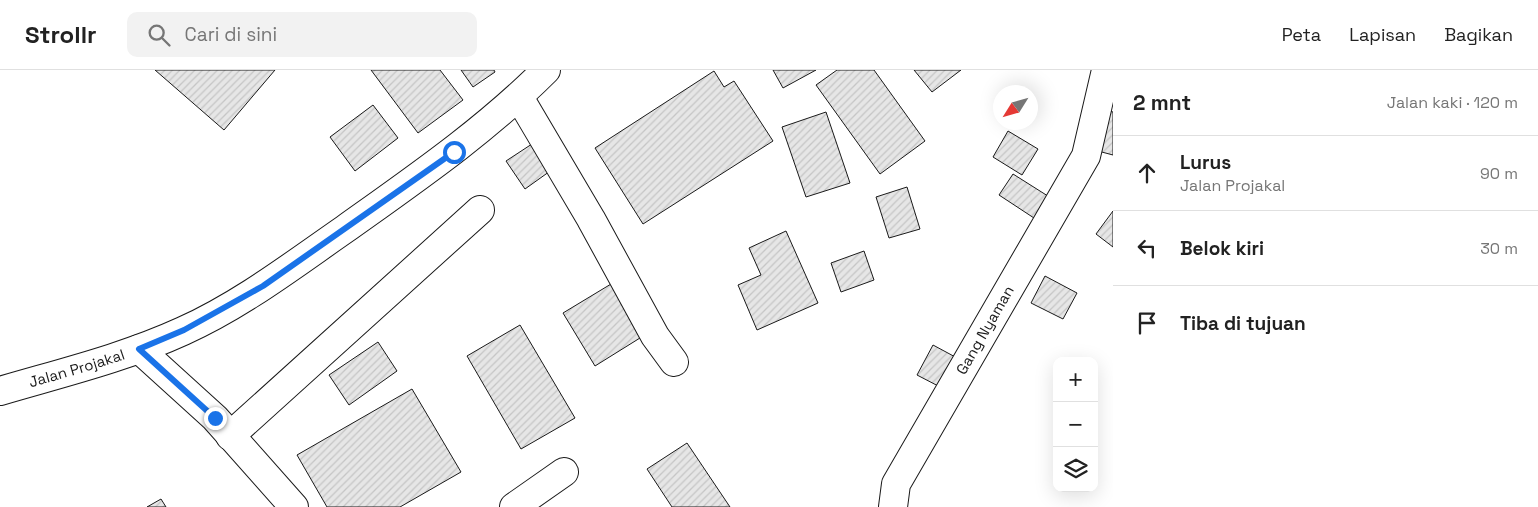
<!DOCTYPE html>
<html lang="id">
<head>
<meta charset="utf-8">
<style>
  :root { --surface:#fff; --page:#f2f2f2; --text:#222; --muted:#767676; --line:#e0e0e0 }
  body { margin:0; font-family:"Space Grotesk",sans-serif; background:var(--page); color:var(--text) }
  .controls { position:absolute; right:15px; bottom:15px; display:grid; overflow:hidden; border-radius:10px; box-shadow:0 5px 20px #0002 }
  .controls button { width:45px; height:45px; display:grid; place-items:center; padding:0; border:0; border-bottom:1px solid var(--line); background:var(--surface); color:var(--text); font:25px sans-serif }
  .compass { position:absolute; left:993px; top:15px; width:45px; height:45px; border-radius:50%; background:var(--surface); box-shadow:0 5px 20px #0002; rotate:233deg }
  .stop { position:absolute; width:15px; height:15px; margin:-11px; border:4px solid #1a73e8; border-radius:50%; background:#fff }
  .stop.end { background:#1a73e8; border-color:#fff; box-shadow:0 1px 5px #0008 }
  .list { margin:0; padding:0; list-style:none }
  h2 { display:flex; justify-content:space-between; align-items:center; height:65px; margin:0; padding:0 20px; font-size:21px }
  h2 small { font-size:16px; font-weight:400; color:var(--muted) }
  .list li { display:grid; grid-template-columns:32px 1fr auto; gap:15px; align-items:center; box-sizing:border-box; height:75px; padding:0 20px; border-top:1px solid var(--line) }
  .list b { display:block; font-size:19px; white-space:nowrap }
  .list p { margin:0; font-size:16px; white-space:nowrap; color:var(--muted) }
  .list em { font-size:16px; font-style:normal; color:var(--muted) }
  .icon { flex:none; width:28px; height:28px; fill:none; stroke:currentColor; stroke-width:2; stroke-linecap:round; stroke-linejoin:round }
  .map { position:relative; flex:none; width:1113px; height:437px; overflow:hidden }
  header { display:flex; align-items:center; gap:30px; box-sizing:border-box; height:70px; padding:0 25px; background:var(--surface); border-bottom:1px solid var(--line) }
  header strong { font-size:24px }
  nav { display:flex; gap:28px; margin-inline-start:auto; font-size:18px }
  .search { width:350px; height:45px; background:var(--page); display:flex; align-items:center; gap:12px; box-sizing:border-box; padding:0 18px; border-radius:10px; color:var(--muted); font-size:19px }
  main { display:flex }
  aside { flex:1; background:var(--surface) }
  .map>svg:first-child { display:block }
  .building { fill:url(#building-hatch); stroke:#1a1a1a }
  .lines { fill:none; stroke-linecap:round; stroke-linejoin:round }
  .minor-casing { stroke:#1a1a1a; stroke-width:30 }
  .major-casing { stroke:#1a1a1a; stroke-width:30 }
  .minor { stroke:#fff; stroke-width:28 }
  .major { stroke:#fff; stroke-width:28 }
  .route { stroke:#1a73e8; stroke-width:6 }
  .labels { text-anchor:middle; stroke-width:4; stroke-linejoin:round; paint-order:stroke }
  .street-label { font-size:15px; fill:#1a1a1a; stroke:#fff }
</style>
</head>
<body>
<header>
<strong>Strollr</strong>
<div class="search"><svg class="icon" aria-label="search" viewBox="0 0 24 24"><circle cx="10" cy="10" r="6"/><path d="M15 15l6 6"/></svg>Cari di sini</div>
<nav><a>Peta</a><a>Lapisan</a><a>Bagikan</a></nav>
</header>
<main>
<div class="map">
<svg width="1113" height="437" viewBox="0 0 1113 437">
  <defs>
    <pattern id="building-hatch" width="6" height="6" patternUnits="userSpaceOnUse" patternTransform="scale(1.25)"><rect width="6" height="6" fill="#e6e6e6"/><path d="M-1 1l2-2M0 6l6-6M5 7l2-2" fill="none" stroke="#c5c5c5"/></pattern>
  </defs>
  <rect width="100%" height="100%" fill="#fff"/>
  <g class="building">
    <path d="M155 0H275L224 60Z"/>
    <path d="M371 0H440L463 30 418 63Z"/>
    <path d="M461 0H494L495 2 473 17Z"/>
    <path d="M773 0H816L783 18Z"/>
    <path d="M837 0H874L925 71 880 104 816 15Z"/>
    <path d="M914 0H961L932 22Z"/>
    <path d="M714 1 724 17 734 11 773 71 643 154 595 78Z"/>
    <path d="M373 35 398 68 355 101 330 67Z"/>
    <path d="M1109 41 1113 42V85L1098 81Z"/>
    <path d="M826 42 850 113 806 127 782 57Z"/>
    <path d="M1008 61 1038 79 1022 105 993 87Z"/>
    <path d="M535 72 553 99 525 119 506 91Z"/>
    <path d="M1013 104 1051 128 1037 150 999 125Z"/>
    <path d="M907 117 920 159 889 168 876 127Z"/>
    <path d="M1113 141V177L1096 164Z"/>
    <path d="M786 161 818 233 757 260 738 215 761 205 749 178Z"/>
    <path d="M864 181 874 210 841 222 831 193Z"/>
    <path d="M1045 206 1077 223 1063 249 1031 233Z"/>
    <path d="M616 211 648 263 595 296 563 243Z"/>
    <path d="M520 255 575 348 521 379 467 286Z"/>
    <path d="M378 272 397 301 349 335 329 305Z"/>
    <path d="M933 275 959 289 944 319 917 305Z"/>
    <path d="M412 319 461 402 400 437H327L297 385Z"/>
    <path d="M687 373 730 437H672L647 399Z"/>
    <path d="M161 429 166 437H147Z"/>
  </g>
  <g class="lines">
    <g class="minor-casing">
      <g id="minor">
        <path d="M519 27 591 149 655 266 674 292"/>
        <path d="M139 279 215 348 294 437"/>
        <path d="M230 366 480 140"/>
        <path d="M514 437 564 402"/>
        <path id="s1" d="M893 437 896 414 1086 86 1106 0"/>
      </g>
    </g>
    <g class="major-casing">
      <g id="major">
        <path id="s2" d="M0 321C61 303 124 288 183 261 241 235 293 195 345 159 415 109 485 61 546 0"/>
      </g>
    </g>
    <use href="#minor" class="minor"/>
    <use href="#major" class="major"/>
  </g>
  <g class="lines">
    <path class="route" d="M215 348 139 279 184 260 263 216 454 82"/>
  </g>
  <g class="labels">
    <g class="street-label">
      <text dy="5" stroke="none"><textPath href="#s1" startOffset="201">Gang Nyaman</textPath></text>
      <text dy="5" stroke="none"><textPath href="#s2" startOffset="80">Jalan Projakal</textPath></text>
    </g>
  </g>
</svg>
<div class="controls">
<button>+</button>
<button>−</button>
<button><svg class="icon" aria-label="layers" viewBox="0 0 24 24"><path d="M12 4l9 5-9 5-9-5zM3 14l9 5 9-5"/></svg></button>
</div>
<svg class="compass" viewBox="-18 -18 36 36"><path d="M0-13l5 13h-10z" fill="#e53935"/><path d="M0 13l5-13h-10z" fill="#767676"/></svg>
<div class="stop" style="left:454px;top:82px"></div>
<div class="stop end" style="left:215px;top:348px"></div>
</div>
<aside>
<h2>2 mnt<small>Jalan kaki · 120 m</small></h2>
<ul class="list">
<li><svg class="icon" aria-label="ahead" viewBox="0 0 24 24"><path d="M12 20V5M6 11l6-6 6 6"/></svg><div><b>Lurus</b><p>Jalan Projakal</p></div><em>90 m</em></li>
<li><svg class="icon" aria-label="left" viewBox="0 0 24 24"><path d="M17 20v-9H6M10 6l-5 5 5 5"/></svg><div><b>Belok kiri</b></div><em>30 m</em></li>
<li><svg class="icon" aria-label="arrive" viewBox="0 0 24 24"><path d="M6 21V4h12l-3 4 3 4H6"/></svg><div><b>Tiba di tujuan</b></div></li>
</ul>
</aside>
</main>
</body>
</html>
